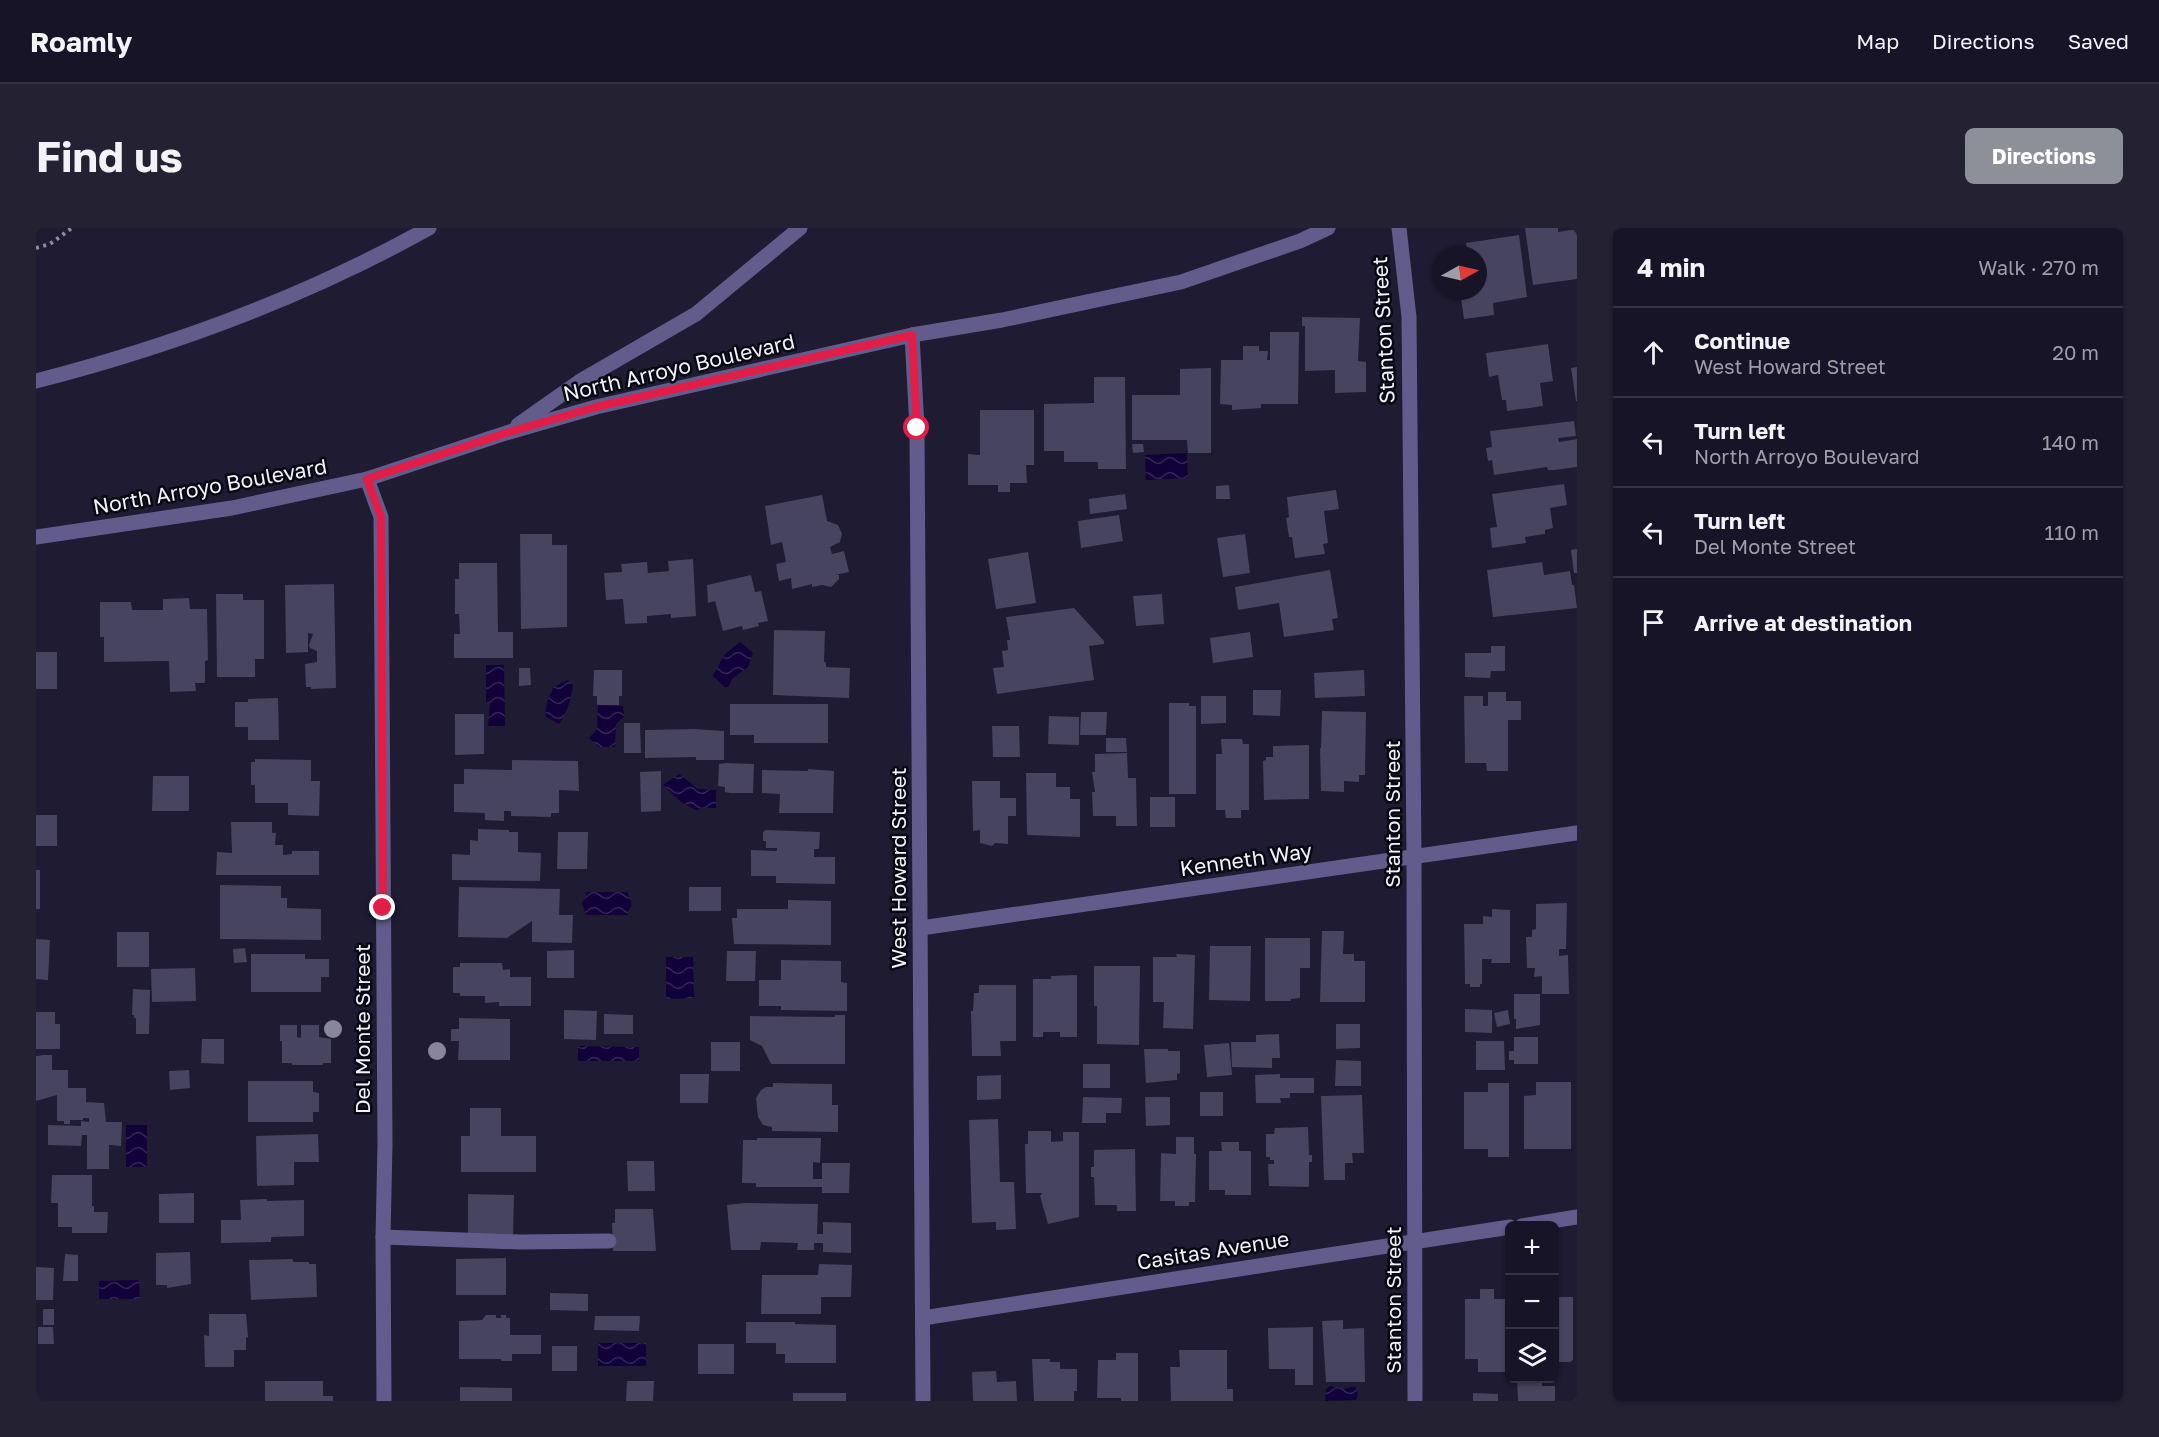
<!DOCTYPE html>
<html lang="en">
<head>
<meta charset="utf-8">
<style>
  :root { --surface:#161426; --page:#232132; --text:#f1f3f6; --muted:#9e9ea7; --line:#353343; --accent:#8c9099 }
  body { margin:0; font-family:"Golos Text",sans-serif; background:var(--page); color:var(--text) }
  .controls { position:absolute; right:18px; bottom:18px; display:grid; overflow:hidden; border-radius:9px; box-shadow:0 2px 4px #0004 }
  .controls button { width:54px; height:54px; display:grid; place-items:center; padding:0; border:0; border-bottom:2px solid var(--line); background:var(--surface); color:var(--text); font:30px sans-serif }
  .compass { position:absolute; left:1397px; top:18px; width:54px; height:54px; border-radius:50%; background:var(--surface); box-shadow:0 2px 4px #0004; rotate:82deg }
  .stop { position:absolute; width:18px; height:18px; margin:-14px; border:4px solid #e11d48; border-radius:50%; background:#fff }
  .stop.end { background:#e11d48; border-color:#fff; box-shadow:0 2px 6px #0008 }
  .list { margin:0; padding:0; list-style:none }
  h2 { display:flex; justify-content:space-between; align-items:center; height:78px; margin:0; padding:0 24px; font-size:26px }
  h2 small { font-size:20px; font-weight:400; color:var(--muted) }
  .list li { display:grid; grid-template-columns:39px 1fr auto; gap:18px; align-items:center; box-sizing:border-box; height:90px; padding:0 24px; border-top:2px solid var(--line) }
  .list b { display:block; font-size:22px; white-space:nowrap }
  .list p { margin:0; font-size:20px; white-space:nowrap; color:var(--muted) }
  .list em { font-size:20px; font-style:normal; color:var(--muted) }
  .icon { flex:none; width:33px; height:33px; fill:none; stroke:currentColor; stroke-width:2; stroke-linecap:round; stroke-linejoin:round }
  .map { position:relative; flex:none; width:1541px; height:1173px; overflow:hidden; border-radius:9px }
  header { display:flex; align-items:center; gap:36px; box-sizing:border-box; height:84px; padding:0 30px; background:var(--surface); border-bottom:2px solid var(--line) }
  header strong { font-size:28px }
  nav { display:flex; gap:33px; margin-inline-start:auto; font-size:21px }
  .intro { display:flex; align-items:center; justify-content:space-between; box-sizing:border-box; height:144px; padding:0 36px }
  h1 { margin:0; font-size:42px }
  .button { padding:15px 27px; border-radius:9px; background:var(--accent); color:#fff; font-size:21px; font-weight:700 }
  main { display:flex; gap:36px; padding:0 36px }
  aside { flex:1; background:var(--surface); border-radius:9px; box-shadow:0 2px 4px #0004 }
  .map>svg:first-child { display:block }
  .water { fill:url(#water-waves) }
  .building { fill:#46445e }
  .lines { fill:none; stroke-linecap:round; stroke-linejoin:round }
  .path { stroke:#8e8d9e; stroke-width:4; stroke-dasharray:3 4.5; stroke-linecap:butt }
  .minor { stroke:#615c8c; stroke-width:15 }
  .tree { fill:#88869c }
  .route { stroke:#e11d48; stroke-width:8 }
  .labels { text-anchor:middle; stroke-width:5; stroke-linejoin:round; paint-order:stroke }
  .street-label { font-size:21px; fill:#f2f2ff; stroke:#080811 }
</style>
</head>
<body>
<header>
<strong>Roamly</strong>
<nav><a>Map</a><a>Directions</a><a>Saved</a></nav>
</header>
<div class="intro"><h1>Find us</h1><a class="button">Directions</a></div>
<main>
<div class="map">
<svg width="1541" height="1173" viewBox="0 0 1541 1173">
  <defs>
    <pattern id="water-waves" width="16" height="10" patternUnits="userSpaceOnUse" patternTransform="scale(1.5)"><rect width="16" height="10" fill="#110039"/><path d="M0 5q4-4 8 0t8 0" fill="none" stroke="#342657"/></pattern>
  </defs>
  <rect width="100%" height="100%" fill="#1e1b32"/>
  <g class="water">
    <path d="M1151 225 1152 250 1110 252 1109 227Z"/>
    <path d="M704 414 717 425 712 439 697 450 691 461 677 448 688 427Z"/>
    <path d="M450 437H468L469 498H452L454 475H450Z"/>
    <path d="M531 452 537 456C535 471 532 483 523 496L509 488 511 474 517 460Z"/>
    <path d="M562 477 587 478 588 489 580 496 579 519H563L553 510 561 501Z"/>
    <path d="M643 546 662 561 680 562V580H664L663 582H660L645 574 627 557Z"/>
    <path d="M550 664H592C592 672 600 675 592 683V687H550L546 675 550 668Z"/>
    <path d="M630 729H657L658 770 630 771Z"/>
    <path d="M542 818 603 819V833H542Z"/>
    <rect x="90" y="897" width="21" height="42"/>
    <path d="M103 1052 104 1071H63V1053Z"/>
    <rect x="562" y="1115" width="48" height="23"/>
    <path d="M1295 1158 1309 1161 1319 1158 1322 1166 1320 1172 1289 1173 1290 1161Z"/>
  </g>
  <g class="building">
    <path d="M1489 0H1522V4L1541 1V51L1497 57Z"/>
    <path d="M1483 7 1491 69 1457 75 1458 87 1428 91 1424 63H1442V27H1432L1430 15Z"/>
    <path d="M1266 89 1324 90 1322 133 1330 134V164L1299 165V142L1269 143V98H1266Z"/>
    <path d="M1234 104H1263L1262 176H1225V180L1196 182V177L1184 176 1185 132H1207V118H1223V123H1232L1231 132H1234Z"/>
    <path d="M1512 116 1517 153 1504 155 1507 178 1471 183 1470 172H1466L1462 147 1453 149 1450 125Z"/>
    <path d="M1541 139V173H1540L1535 140Z"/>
    <path d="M1175 140V225H1152L1151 212H1096V167H1144V141Z"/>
    <path d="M1058 149H1089L1090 241H1062V234H1028V223H1008V176L1058 175Z"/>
    <path d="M944 182H998V237H990L991 255H974V264H962V257H932V226L944 227Z"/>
    <path d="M1538 193 1540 208 1522 210 1523 214 1541 211V239L1519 242H1512L1511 239 1458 247 1456 232 1452 233 1450 220 1456 219 1454 203Z"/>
    <path d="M1096 216H1107L1108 224 1097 225Z"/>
    <path d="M1528 256 1531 277 1514 280 1517 300 1509 302V306L1489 309 1490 315 1456 320 1454 300 1461 299 1456 266Z"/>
    <path d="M1193 257 1194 271H1180V258Z"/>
    <path d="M1300 262 1303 281 1288 283 1292 315 1287 316 1289 326 1259 330 1256 309H1253L1250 290 1253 289 1251 269Z"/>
    <path d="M1089 266 1091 281 1054 286 1053 271Z"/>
    <path d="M786 267 791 293 802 297 806 306 804 314 794 319 796 326 808 323 813 344 799 347H803V351L795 359 786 357 776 359V356L756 361 755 350 743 353 740 336 750 334 746 314 735 317 729 278Z"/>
    <path d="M1083 287 1087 313 1045 320 1042 293Z"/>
    <path d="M484 306H516V317H531V399L485 401Z"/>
    <path d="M1209 306 1214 345 1187 349 1181 310Z"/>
    <path d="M1541 321V345H1538L1535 322Z"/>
    <path d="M992 324 1000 375 960 381 952 331Z"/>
    <path d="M657 331 660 388 635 390V386L611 388V395L589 396 587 371 570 372 568 345 586 344 585 336 611 334 612 345 633 343 632 333Z"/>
    <path d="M1506 334 1508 347 1534 343 1536 357H1538L1541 380 1457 389 1451 342Z"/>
    <path d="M423 335H461L462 404H477V430H418V406H424L423 386H419V351H423Z"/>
    <path d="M1294 342 1302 390 1296 391 1298 402 1248 409 1243 375 1202 382 1199 359Z"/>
    <path d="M715 347 719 364 725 363 732 393 722 395 723 398 707 402 706 398 687 403 679 373 672 375 671 357Z"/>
    <path d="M298 356 300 460 275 461V459H270L269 436 281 434V423L274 420 273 417 277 406 272 405V424L250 425 249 357Z"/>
    <path d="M180 366H207V372H228V431H219V449H181Z"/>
    <path d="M1126 366 1128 396 1100 398 1097 368Z"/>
    <path d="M153 370 154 381H171L172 432 169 433V455H159L160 463 134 464 133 433 68 434V409H64V374H95L96 382H127V371Z"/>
    <path d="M1038 380 1068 413V416L1053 418 1058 452 961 466 957 440 968 439 966 423 972 422 971 412H974L970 389Z"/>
    <path d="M738 402 789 403 788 434H790V439L814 440 813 470 737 467Z"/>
    <path d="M1214 404 1217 429 1177 435 1174 410Z"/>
    <path d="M1455 418H1469V443H1455L1454 450 1429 449V425H1455Z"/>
    <rect x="0" y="424" width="21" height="37"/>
    <path d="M483 440H494L495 457 483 458Z"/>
    <path d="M558 442H586V468H583V477H561V468H557Z"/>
    <path d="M1328 442 1329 468 1279 470 1278 445Z"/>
    <path d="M1217 462H1245L1244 488 1217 487Z"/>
    <path d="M1452 464H1470V473H1485V492H1472V543H1451L1450 535H1429L1428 468H1447V478H1452Z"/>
    <path d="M1165 468H1190V495L1165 496Z"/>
    <path d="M242 470 243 512H212V499H199V474H212V471Z"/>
    <path d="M1133 475H1153V478H1160V566H1133Z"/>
    <path d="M694 476H792V515H718V507H694Z"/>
    <path d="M1286 483 1330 484 1329 547H1323V554L1308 553V564L1285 563 1284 520H1285Z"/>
    <path d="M1045 484H1071L1070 507H1044Z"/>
    <path d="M419 486H448V526L419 527Z"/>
    <path d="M1013 488 1043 489V517L1012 516Z"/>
    <path d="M588 495H604L605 525H588Z"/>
    <path d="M956 498H983L984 529H957Z"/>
    <path d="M659 501 688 503V532H660V529L609 530V502Z"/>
    <path d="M1070 510H1090L1091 524H1070Z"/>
    <path d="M1185 511H1206L1207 516H1213V582H1205V590H1190L1189 582H1180V526H1186Z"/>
    <path d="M1273 517V571L1228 572 1227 533 1230 532V529H1237V518Z"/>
    <path d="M1091 525 1092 550H1100L1101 598H1080V588H1057L1056 564H1059L1056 544H1059V526Z"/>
    <path d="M219 531 275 532V553H284L283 588 252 587V575H219V557H215V534H219Z"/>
    <path d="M476 532 542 533 543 563 523 562V585H515V589L475 588V583H468V593L449 592V585L418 584V556H428V541L476 542Z"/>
    <path d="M690 535 718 536 717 565H694L689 564V559L682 558 683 536Z"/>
    <path d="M772 541 798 543 797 585H743L744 566 726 565V542L772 543Z"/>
    <path d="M625 543V583L605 584 604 544Z"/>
    <path d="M990 545H1020V559H1034V571H1044V609L991 607Z"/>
    <path d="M117 548H153V583H116Z"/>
    <path d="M936 553H964V570H980V588H972V616L959 615 956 618 944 615V602L937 603Z"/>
    <rect x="1114" y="569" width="25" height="30"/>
    <rect x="0" y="587" width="21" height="31"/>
    <path d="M195 594H236V605H240L239 617H247V627L256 626V623H283V647H180L181 624 196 625Z"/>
    <path d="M442 601 473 602V604H482V624L505 625 504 653 416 652V626L434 627V612L442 613Z"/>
    <path d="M730 602 784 604 783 621H778V629H799V656L740 655V648H715V622L741 623V620H730V613H727V604Z"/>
    <path d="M522 604H552L551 641H521Z"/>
    <rect x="0" y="642" width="4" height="39"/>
    <path d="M184 657 245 658V670H251V680L285 681V712L184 711Z"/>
    <path d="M423 659 524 661 523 687H537L536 715 496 714V693L471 710 422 709Z"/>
    <rect x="653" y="659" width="32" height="24"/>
    <path d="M752 672 795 673V717L698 716 696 690H701V681H752Z"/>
    <path d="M1531 675 1530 721H1523V728L1532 727 1533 766H1506V748L1498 749 1499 740H1491L1490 709H1496V702L1500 701V676Z"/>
    <path d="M1456 681 1474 682V735H1455L1456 731H1446V756H1444V759H1434V756H1429L1428 696H1447V688L1456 689Z"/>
    <path d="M1286 703H1308L1307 726H1318V733H1329V774H1284Z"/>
    <rect x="81" y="704" width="32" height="35"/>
    <path d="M1229 710H1274V740H1264V770L1255 771V773H1229Z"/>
    <path d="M0 711 14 712 12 752 0 751Z"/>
    <path d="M1174 718H1215L1214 773 1173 772Z"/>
    <path d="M209 720 211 734 198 735 197 721Z"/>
    <path d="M538 722V750H511V723Z"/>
    <path d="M691 723H720L719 753H690Z"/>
    <path d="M215 726H269V731H293V749H285V764H215Z"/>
    <path d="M1140 726 1159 727 1157 801 1127 800 1128 774H1117V729H1141Z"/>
    <path d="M745 732 805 733V754L811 755V783L745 782V778H723V752H745Z"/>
    <path d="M424 735H466L467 742 474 741V749H495V778H463V774L449 775V768H424V765H417V739H424Z"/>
    <path d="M1058 738H1104L1103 817 1061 816V778H1058Z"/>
    <path d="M159 740 160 773 116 774 115 741Z"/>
    <path d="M1041 747V809H1024V804H1007V809H997V751H1015V748Z"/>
    <path d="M943 757H980V813H964L965 828H936L935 783H937L938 765H943Z"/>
    <path d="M97 761 114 762 113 806H100V790H98V787H96Z"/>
    <path d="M1478 766H1504V797L1480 801V791H1478Z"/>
    <path d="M1429 781 1456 782V805L1429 804Z"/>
    <path d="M528 782 561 783 560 812 528 811Z"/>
    <path d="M1472 782 1474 796 1461 799 1458 785Z"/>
    <path d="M0 784H19V796H24V821H0Z"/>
    <path d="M568 786 597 787V806H568Z"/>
    <path d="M799 787H809V836H735L726 818 714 812V788L799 789Z"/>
    <path d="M423 790 474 791V832H422L423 813H415V801H423Z"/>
    <path d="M1300 796H1324V820L1300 821Z"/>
    <path d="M244 797H261V809L265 810V797H283V809L295 811V835H287V837H256V835H246V813H244Z"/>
    <path d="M1243 806 1244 830H1236V840L1196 839 1195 814H1220V807Z"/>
    <path d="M1478 809H1502V836H1478V832H1473V823H1478Z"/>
    <path d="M166 811H188V836L165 835Z"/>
    <path d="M1440 813H1468L1469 842H1440Z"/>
    <rect x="675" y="814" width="29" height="29"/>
    <path d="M1193 815 1196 847 1171 849 1168 817Z"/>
    <path d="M1108 821H1132V823H1144V845L1141 846V852L1110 855Z"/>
    <path d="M8 827H16V842H32V860H50V874L68 875 70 894H86L85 918 73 917V941H51V907H46L45 918 12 917V897L45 898V893L53 894V890H47V892H34V896H28V893H21V867L0 873V828Z"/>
    <path d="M1300 832 1325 833V858H1299Z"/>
    <rect x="1047" y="836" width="27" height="24"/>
    <path d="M153 842 154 860 134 862 133 843Z"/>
    <path d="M644 846H673L672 875H644Z"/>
    <path d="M1244 846V850H1278V865H1254V870H1244L1245 875H1220L1219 847Z"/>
    <path d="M965 847V871L941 872V848Z"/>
    <path d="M212 853H277V864L283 865V884H277V894H212Z"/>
    <path d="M1500 854H1535V921H1488V868L1500 867Z"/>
    <path d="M737 855 796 856V877H802V904L736 903V899L727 897 722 889 720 870 725 862 730 859H737Z"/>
    <path d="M1452 855H1473V929H1452V921H1428V864H1452Z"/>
    <rect x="1164" y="864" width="23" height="24"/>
    <path d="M1326 867 1328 925H1316L1317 935H1309V952H1288L1285 868Z"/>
    <path d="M1047 869 1086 870 1085 885H1070V895H1046Z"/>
    <path d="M1109 869H1134V897L1110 898Z"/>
    <path d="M434 880H465V908H500V944H425V908H434Z"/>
    <path d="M962 891 964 954H978L980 1001 960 1002V994L936 995 933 892Z"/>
    <path d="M1272 899 1273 927H1276V934H1273V959L1233 958 1232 936H1238V932H1234V929H1230V906H1238L1239 900Z"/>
    <path d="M992 903H1015V914L1027 913V904H1043V989L1012 996 1004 968 1006 965H990L989 916H992Z"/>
    <path d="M282 906 283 934H258V957L221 958 220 908Z"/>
    <path d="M1140 909H1158V926H1160L1159 974H1153V978H1139V973H1124L1125 925 1140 926Z"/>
    <path d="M721 910H785L784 935 777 934V951H786V935H814L813 965H786V959H720V955H706L707 912H721Z"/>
    <path d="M1185 914H1203V923H1215V967H1189V962H1173V923H1186Z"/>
    <path d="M1099 921 1100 983H1081V977H1059L1058 949H1055V939H1058V922Z"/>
    <path d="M591 933H618L619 963H592Z"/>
    <path d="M16 947H56V978H58V984H72L71 1005H36V999H22V975H15Z"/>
    <path d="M158 965V995H123V966Z"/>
    <path d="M432 966 478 967 477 1010 432 1009Z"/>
    <path d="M231 971V973L268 972V1008L235 1009V1014L185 1015V992H205L204 972Z"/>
    <path d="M708 975 782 976 781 1006H787V994L815 995V1025L787 1024V1015H778V1022H761L762 1015 725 1014 724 1022H695L691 977Z"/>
    <path d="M579 981H617L620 1023H577L576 995H579Z"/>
    <path d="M154 1024 155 1056 131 1060V1057H120V1025Z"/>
    <path d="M29 1026 42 1027V1053H27Z"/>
    <path d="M470 1030V1067H420V1031Z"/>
    <path d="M257 1031V1034H273V1036H280L281 1069 215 1072 213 1032Z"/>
    <path d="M783 1036 816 1037 815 1069H785V1086H725L726 1047H782Z"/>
    <path d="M0 1039 18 1040 17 1072H0Z"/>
    <path d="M1444 1061H1458V1071H1473V1131H1470V1144H1442V1131H1429V1071H1444Z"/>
    <path d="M514 1065 552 1066V1083L514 1082Z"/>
    <path d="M1518 1069H1537V1132L1534 1134H1518Z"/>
    <rect x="7" y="1081" width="11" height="16"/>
    <path d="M173 1086H210L212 1109 210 1110V1122H198V1139H169L168 1107 173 1108Z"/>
    <path d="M450 1087H460V1090H465V1087H470V1090H474V1107H505V1126H476V1133H465V1131H423V1093L446 1092Z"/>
    <path d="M559 1088H604L603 1103 558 1102Z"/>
    <path d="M1307 1092V1101L1328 1100 1329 1154H1290L1286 1093Z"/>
    <path d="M710 1094H759V1096L800 1097V1135H749V1126H740V1115H710Z"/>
    <path d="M2 1099H17L18 1116H2Z"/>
    <path d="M1277 1099V1157H1259V1141H1233L1232 1100Z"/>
    <rect x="662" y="1116" width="36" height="30"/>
    <rect x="516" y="1118" width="25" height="25"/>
    <path d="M1143 1122H1191V1161H1197V1173H1135L1134 1139H1144Z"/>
    <path d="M1080 1125H1102V1173H1085V1170H1061L1062 1132H1080Z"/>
    <path d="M996 1131H1014V1134H1024V1141H1041V1163H1038V1173H998Z"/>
    <path d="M960 1143 961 1154 980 1153 981 1173H937L936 1144Z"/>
    <path d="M1481 1150H1506V1158H1519V1173H1482Z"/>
    <path d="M229 1153H287V1168H297V1173H229Z"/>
    <path d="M591 1153H618L617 1173H590Z"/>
    <path d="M424 1159 476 1160V1173H424Z"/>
    <rect x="757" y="1165" width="53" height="8"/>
    <path d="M1437 1165 1462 1166V1173H1437Z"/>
  </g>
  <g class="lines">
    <path class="path" d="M0 20 14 16 36 0"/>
    <g class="minor">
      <path d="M1363 0 1373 89 1378 629 1379 1173"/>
      <path d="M876 107 881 200 887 1173"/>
      <path d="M0 153C137 118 269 69 393 0"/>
      <path d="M482 197 546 152 660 86 764 0"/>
      <path d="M331 251 345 289 349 916 347 1009 348 1173"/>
      <path d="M0 309 196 280 331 251 470 205 560 179 876 107 966 92 1145 54 1264 13 1292 0"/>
      <path d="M885 700 1541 605"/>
      <path d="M1486 998 1541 989"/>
      <path d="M347 1009 484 1014 573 1013"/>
      <path d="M887 1090 1474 999"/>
    </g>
  </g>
  <g class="tree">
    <circle cx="297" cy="801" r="9"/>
    <circle cx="401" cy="823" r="9"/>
  </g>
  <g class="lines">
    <path class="route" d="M347 680 345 289 331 251 470 205 560 179 876 107 881 200"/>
  </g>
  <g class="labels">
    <g class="street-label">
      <text transform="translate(1348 102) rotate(-93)" y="7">Stanton Street</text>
      <text transform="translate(643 140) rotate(-13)" y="7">North Arroyo Boulevard</text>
      <text transform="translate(174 259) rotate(-10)" y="7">North Arroyo Boulevard</text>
      <text transform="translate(1357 586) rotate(-90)" y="7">Stanton Street</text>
      <text transform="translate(1210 632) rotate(-8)" y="7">Kenneth Way</text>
      <text transform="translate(863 640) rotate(-90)" y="7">West Howard Street</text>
      <text transform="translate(327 801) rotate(-90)" y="7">Del Monte Street</text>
      <text transform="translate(1177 1023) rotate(-9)" y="7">Casitas Avenue</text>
      <text transform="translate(1358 1072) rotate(-90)" y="7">Stanton Street</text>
    </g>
  </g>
</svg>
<div class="controls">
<button>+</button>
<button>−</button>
<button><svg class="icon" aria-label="layers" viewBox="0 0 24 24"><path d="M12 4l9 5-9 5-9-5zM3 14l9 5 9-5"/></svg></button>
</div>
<svg class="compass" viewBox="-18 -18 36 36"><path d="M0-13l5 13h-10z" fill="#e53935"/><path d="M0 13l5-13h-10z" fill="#9e9ea7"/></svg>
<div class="stop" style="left:881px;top:200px"></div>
<div class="stop end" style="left:347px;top:680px"></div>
</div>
<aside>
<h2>4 min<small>Walk · 270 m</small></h2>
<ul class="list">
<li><svg class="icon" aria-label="ahead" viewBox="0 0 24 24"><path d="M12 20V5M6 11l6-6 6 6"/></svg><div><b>Continue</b><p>West Howard Street</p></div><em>20 m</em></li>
<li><svg class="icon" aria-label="left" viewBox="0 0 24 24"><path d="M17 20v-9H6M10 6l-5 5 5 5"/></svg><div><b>Turn left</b><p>North Arroyo Boulevard</p></div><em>140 m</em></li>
<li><svg class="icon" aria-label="left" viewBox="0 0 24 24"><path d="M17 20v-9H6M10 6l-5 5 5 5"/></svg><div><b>Turn left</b><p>Del Monte Street</p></div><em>110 m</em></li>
<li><svg class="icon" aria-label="arrive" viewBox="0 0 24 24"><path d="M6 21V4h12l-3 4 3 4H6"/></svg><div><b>Arrive at destination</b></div></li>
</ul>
</aside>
</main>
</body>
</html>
